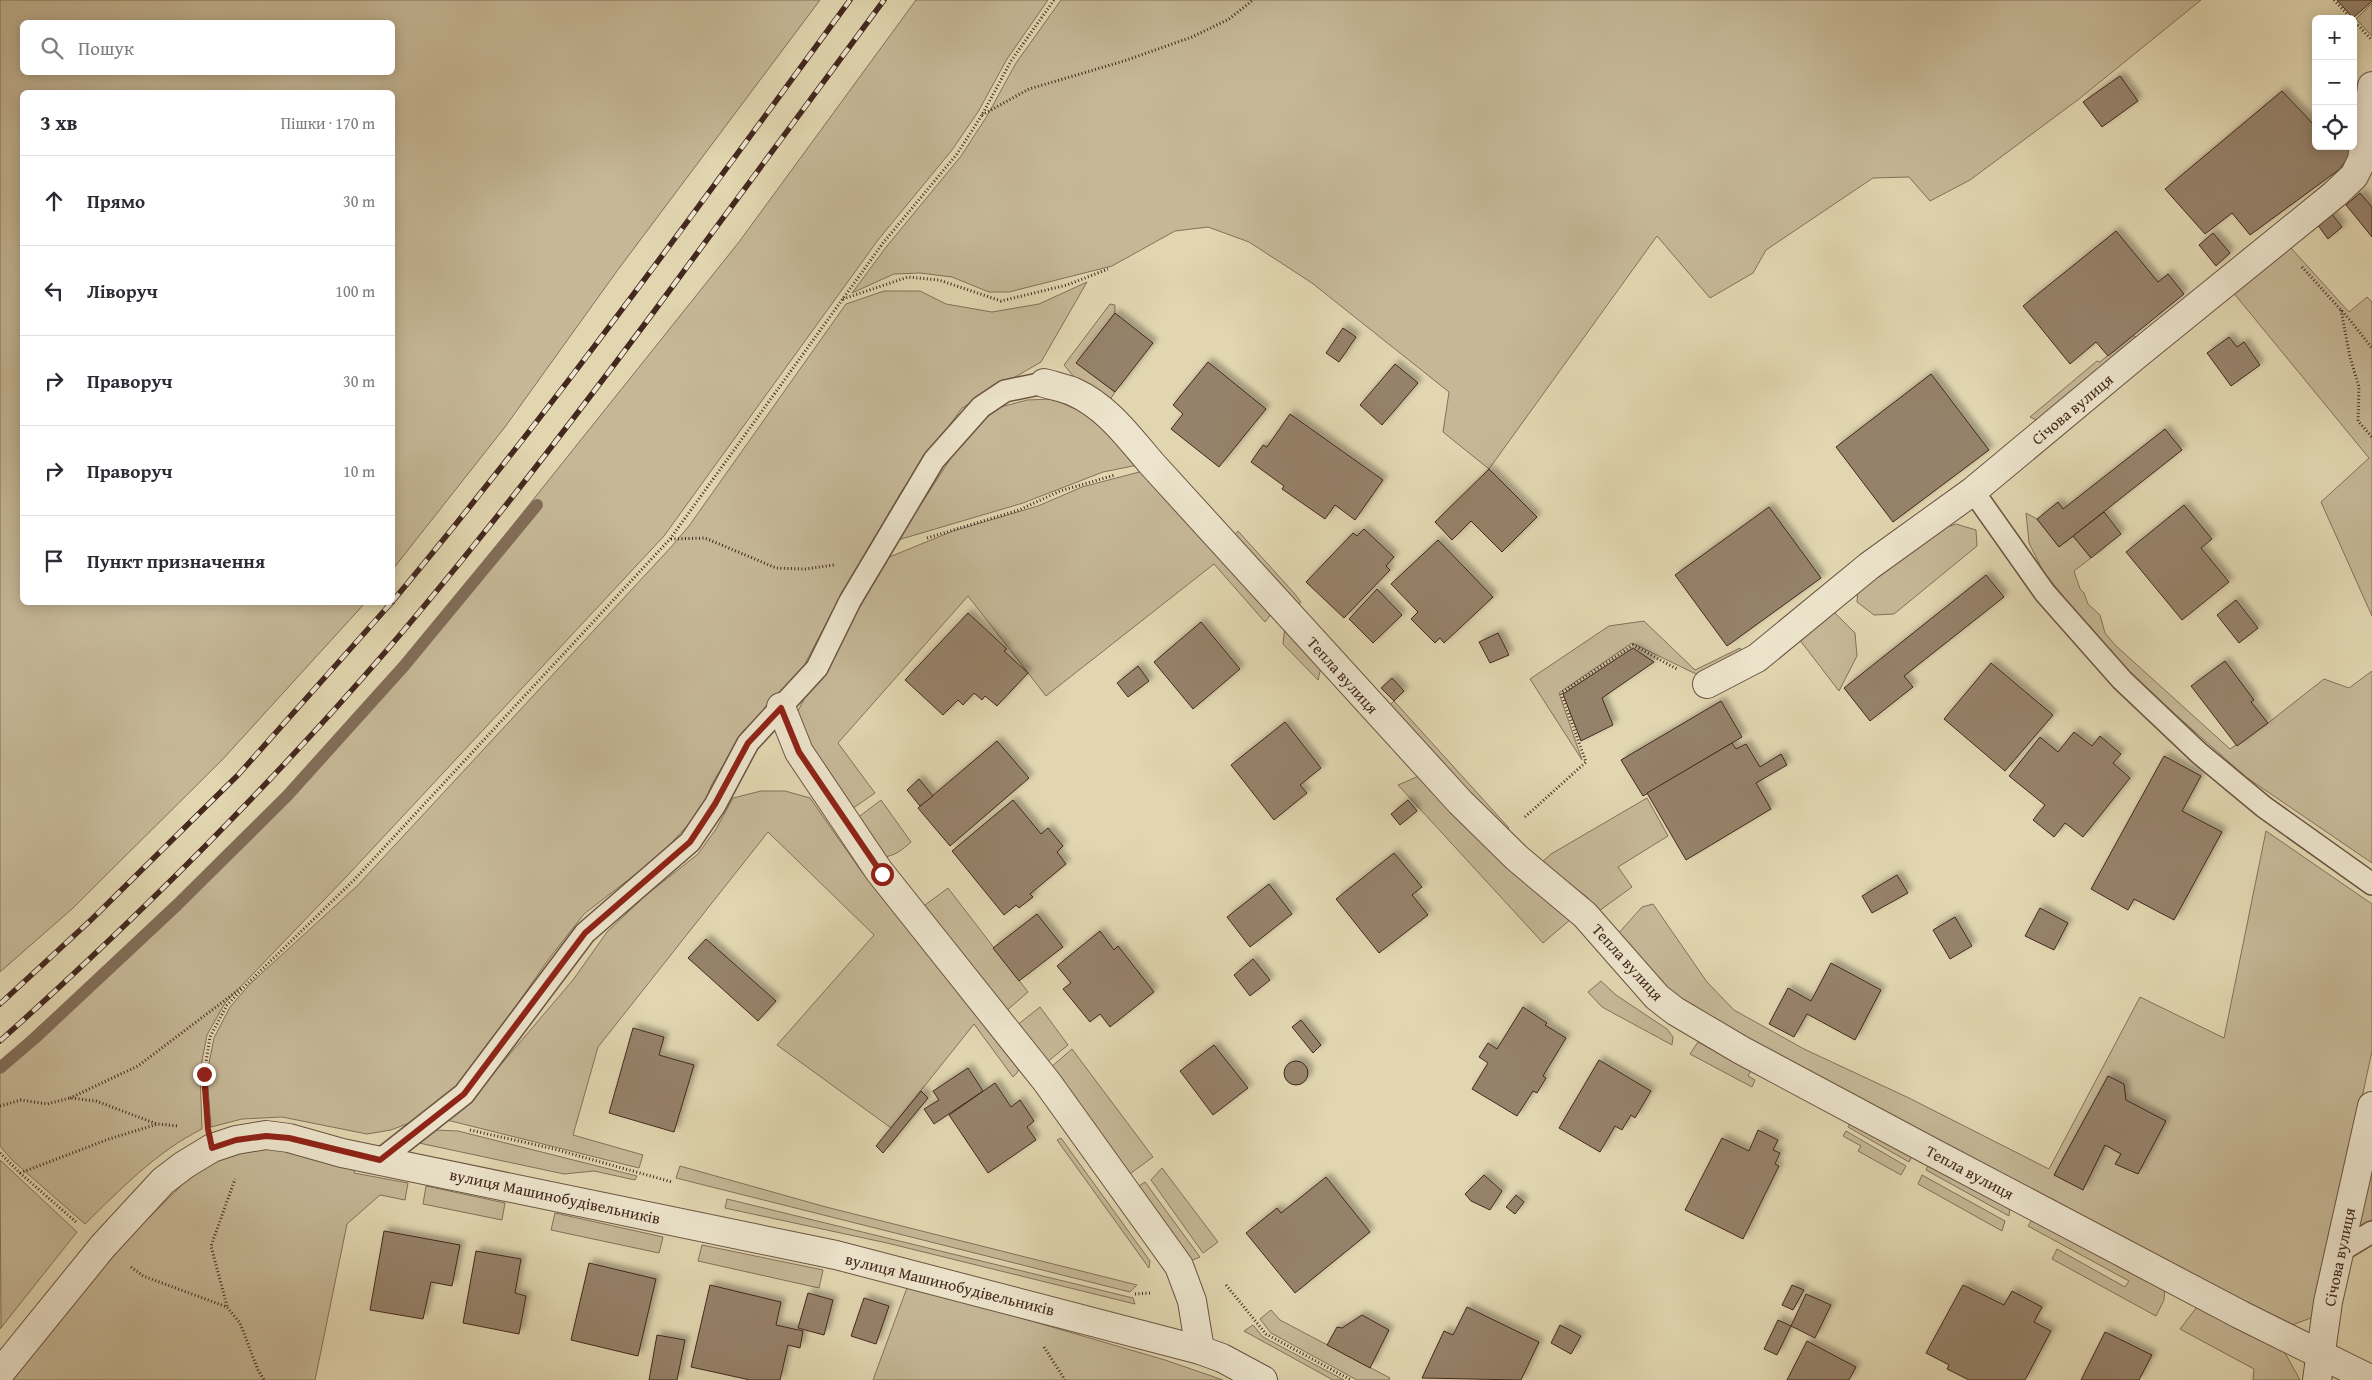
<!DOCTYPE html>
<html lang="uk">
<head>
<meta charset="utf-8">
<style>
  :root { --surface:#fff; --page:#f2f2f3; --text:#2b2b33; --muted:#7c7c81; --line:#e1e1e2 }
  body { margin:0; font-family:"Gentium Book Plus",serif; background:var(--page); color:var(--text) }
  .controls { position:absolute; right:15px; top:15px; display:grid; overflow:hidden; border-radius:8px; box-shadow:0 2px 12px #0003 }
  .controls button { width:45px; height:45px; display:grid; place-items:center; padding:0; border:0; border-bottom:1px solid var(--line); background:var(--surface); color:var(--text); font:25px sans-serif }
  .stop { position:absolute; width:15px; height:15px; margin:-11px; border:4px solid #8f2418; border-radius:50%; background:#fff }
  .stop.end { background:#8f2418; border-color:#fff; box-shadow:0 1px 5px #0008 }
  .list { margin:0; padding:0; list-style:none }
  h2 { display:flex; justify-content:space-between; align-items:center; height:65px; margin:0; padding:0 20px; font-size:21px }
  h2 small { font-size:16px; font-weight:400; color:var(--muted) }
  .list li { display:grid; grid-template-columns:32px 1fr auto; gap:15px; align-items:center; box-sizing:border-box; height:90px; padding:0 20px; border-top:1px solid var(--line) }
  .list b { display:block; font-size:19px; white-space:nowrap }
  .list em { font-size:16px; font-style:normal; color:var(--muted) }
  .icon { flex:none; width:28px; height:28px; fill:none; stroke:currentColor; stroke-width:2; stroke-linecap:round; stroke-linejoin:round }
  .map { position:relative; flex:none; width:2372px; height:1380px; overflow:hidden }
  .search { position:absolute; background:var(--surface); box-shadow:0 2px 12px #0003; left:20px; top:20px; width:375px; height:55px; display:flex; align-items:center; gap:12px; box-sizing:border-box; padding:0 18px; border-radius:8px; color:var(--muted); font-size:19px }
  .panel { position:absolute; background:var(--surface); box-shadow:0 2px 12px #0003; left:20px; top:90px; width:375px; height:515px; border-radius:8px }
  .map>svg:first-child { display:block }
  .green { fill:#c6b897; stroke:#85705a; fill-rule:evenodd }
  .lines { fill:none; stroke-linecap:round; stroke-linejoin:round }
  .stream { stroke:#826d58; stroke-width:12 }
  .building { fill:#96826a; stroke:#44281e; filter:url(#shadow) }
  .service-casing { stroke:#6b5442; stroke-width:24 }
  .minor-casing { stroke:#6b5442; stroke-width:30 }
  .path { stroke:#44281e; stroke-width:3; stroke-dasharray:1 2.5; stroke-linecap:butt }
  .service { stroke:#ece4cc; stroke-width:21 }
  .minor { stroke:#ece4cc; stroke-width:28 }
  .rail-casing { stroke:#44281e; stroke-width:5.5 }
  .rail { stroke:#ece4cc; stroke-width:4; stroke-dasharray:11; stroke-linecap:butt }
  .route { stroke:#8f2418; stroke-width:6 }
  .labels { text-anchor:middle; stroke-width:5; stroke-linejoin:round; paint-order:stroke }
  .street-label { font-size:16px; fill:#44281e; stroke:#ece4cc }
</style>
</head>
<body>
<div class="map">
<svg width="2372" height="1380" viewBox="0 0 2372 1380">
  <defs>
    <filter id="shadow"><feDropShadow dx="4.5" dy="-4.5" stdDeviation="2.5" flood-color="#0004"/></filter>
  </defs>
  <rect width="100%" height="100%" fill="#e1d6b0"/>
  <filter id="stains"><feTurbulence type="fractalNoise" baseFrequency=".004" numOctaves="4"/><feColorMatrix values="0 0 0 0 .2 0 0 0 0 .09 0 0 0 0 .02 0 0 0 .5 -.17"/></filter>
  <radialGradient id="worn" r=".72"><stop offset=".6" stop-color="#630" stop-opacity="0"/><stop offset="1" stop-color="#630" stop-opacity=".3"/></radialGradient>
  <g class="green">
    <path d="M0 0H820L617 271 505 427 393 569 392 92H22V602L365 603 223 759 73 908 0 972ZM22 22H392V72H22Z"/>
    <path d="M916 0H1048L1007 59 978 112 952 150 878 240 664 536 347 876 225 1003 207 1035 200 1071 202 1129C156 1152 121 1189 85 1224L12 1160 0 1146V1062L111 961 273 806 405 660 739 242Z"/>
    <path d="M1061 0H2201L2079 99 1970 180 1930 201 1909 177 1873 178 1766 250 1753 273 1710 298 1657 236 1489 469 1443 432 1449 392 1312 283 1249 242 1208 227 1175 231 1112 266 1009 292H989L952 277 920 273 894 274 852 293 887 246 961 156 987 116 1016 63Z"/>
    <path d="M2372 3V36L2356 19Z"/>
    <path d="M2293 241 2291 248 2349 312 2367 297 2372 302V616L2321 502 2369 458 2232 291Z"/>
    <path d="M1087 282 1041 362 962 408 903 489 843 591 795 683 744 730 712 784 701 811 659 856 584 914 548 960 458 1089 417 1120 391 1130 367 1134 282 1117 242 1119 211 1127 207 1073 214 1038 230 1007 250 984 357 886 672 546 689 526 846 304 884 291H920L946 304 992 312 1039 304Z"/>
    <path d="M1110 304 1115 305V313L1077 363 1115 392 1103 411 1064 365Z"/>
    <path d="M2132 335 2143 341 2043 423 2030 417 2097 361 2100 362Z"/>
    <path d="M1053 399 1082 412 1109 434 1138 465 1103 472 1023 503 898 540 963 439 997 408 1027 400Z"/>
    <path d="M1143 471 1272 613 1265 622 1214 564 1046 696 968 596 838 743 875 793 849 811 794 719 804 699 829 666 870 586 887 558 953 531 1038 506 1082 487Z"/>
    <path d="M2026 513 2037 519 2059 547 2073 536 2091 558 2074 571 2080 589 2084 593 2088 604 2100 615 2105 633 2115 645 2230 749 2268 723 2324 679 2349 688 2372 671V863L2246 777 2114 660 2043 571 2029 543Z"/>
    <path d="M1956 524 1976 530 1977 546 1894 614 1874 615 1857 602 1858 589 1944 528Z"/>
    <path d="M1238 531 1294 593 1301 602 1294 608 1232 538Z"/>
    <path d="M1833 611 1855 633 1857 656 1839 691 1799 639Z"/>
    <path d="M1644 621 1695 670 1740 648 1745 654 1700 676 1632 643 1559 693 1582 760 1530 679 1609 626Z"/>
    <path d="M1285 626 1321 667 1318 680 1283 644Z"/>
    <path d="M1394 701 1509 828 1506 831 1387 708Z"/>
    <path d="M1419 776 1508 869 1571 919 1543 943 1398 785Z"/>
    <path d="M761 791H785L810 798 861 871 1020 1066 1017 1073 1013 1077 974 1024 891 1128 777 1045 874 935 768 832 598 1047 573 1135 643 1155 639 1168 447 1120 486 1082 573 980 607 932 645 896 698 854 716 829 733 798Z"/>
    <path d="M1647 798 1668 836 1618 867 1632 887 1599 911 1587 897 1542 862 1551 854Z"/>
    <path d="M881 800 911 842C902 850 895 856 883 857L856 819Z"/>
    <path d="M2266 831 2372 904V1051L2316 1312 2311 1318 2292 1325 1834 1091 1673 995 1617 935 1642 907 1653 904 1707 982 1734 1010 1804 1049 1909 1098 2049 1169 2140 997 2224 1038Z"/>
    <path d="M948 888 1028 992 1005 1012 921 908Z"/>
    <path d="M1601 981 1616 995 1667 1029 1673 1037 1672 1045 1602 1007 1588 992Z"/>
    <path d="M1040 1007 1068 1045 1046 1063 1016 1026Z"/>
    <path d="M1698 1042 1751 1071 1748 1076 1755 1080 1752 1087 1690 1054Z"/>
    <path d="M1072 1049 1153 1157 1127 1176 1050 1068Z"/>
    <path d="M1851 1120 1914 1153 1909 1162 1848 1127Z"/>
    <path d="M435 1130 458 1131 637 1176 635 1180 594 1171 564 1174 419 1143Z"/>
    <path d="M1846 1131 1906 1166 1901 1175 1858 1151 1861 1146 1843 1136Z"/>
    <path d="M1061 1138 1150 1261 1149 1268 1057 1140Z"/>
    <path d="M2372 1145V1221L2360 1228 2353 1224Z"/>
    <path d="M267 1149 288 1150 355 1168 354 1173 408 1183 405 1200 380 1195 347 1224 315 1380H9L118 1248 189 1178 212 1163 251 1150Z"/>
    <path d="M0 1160 77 1232 0 1329 1 1327Z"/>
    <path d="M1930 1162 2010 1204 2009 1216 1926 1170Z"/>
    <path d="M680 1166 826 1207 1137 1285 1130 1292 676 1178Z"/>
    <path d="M1162 1168 1218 1242 1203 1253 1151 1180Z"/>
    <path d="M1922 1175 2005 1221 2002 1231 1918 1184Z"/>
    <path d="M1145 1182 1200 1257 1190 1261 1136 1188Z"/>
    <path d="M426 1186 505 1203 502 1220 423 1204Z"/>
    <path d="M727 1199 1133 1298 1135 1304 887 1243 725 1208Z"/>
    <path d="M555 1213 663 1237 659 1253 551 1230Z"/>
    <path d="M2034 1217 2165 1285 2164 1300 2156 1316 2052 1259 2057 1249 2125 1287 2129 1281 2028 1226Z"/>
    <path d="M702 1245 823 1270 819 1288 698 1261Z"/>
    <path d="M908 1285 1165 1360 1223 1380H873Z"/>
    <path d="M2200 1303 2284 1351 2300 1380H2253L2254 1369 2180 1329Z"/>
    <path d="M1271 1310 1280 1320 1390 1378 1389 1380H1357L1271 1333 1260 1319Z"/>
    <path d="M1253 1325 1263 1337 1344 1380H1333L1244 1331Z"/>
  </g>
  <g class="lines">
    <path class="stream" d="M0 1068 35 1038 177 905 287 796 404 666 537 505"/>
  </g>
  <g class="building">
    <path d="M2337 0H2372V1L2353 18Z"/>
    <path d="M2120 76 2138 101 2102 127 2083 102Z"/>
    <path d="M2282 91 2316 127V146H2349L2352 152 2340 169 2250 235 2232 213 2205 234 2165 189Z"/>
    <path d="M2360 193 2372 207V237L2346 205Z"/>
    <path d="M2331 213 2342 227 2328 239 2317 224Z"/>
    <path d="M2116 231 2158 282 2168 274 2184 294 2108 356 2096 342 2070 364 2023 306Z"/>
    <path d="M2213 233 2230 253 2216 266 2199 245Z"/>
    <path d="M1115 313 1153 343 1115 392 1076 363Z"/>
    <path d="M1343 328 1356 337 1339 362 1326 353Z"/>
    <path d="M2229 337 2237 347 2244 342 2260 365 2231 386 2207 353Z"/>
    <path d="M1208 362 1266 409 1219 467 1171 429 1183 414 1173 405Z"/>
    <path d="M1395 364 1418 383 1382 425 1360 405Z"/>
    <path d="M1931 374 1989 450 1893 522 1836 447Z"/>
    <path d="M1290 414 1383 480 1355 520 1335 505 1325 519 1282 489 1284 486 1251 462 1263 445 1267 447Z"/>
    <path d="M2165 429 2182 450 2059 547 2037 519 2058 502 2063 509Z"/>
    <path d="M1489 469 1537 517 1502 552 1471 521 1452 540 1435 522Z"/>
    <path d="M2184 505 2212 539 2201 548 2229 582 2182 620 2126 552Z"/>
    <path d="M1769 507 1821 578 1727 646 1675 575Z"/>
    <path d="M2104 512 2121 534 2091 558 2073 536Z"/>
    <path d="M1364 529 1394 557 1386 566 1390 570 1344 618 1306 582 1353 533 1357 536Z"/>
    <path d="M1438 540 1493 597 1444 643 1440 638 1435 643 1411 619 1418 612 1391 584Z"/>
    <path d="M1986 575 2004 597 1904 676 1913 687 1870 721 1844 688Z"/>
    <path d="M1377 589 1402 615 1373 643 1349 619Z"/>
    <path d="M2236 600 2258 628 2239 643 2217 615Z"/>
    <path d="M968 613 1007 649 1004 651 1028 673 997 706 985 696 982 700 974 693 963 705 958 700 943 715 905 680Z"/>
    <path d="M1201 622 1240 669 1193 709 1154 662Z"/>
    <path d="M1498 633 1509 655 1490 663 1479 642Z"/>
    <path d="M1633 648 1654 662 1602 698 1613 725 1581 741 1563 694Z"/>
    <path d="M2225 661 2254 700 2251 702 2268 723 2237 746 2191 686Z"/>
    <path d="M1991 663 2053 715 2005 771 1944 719Z"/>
    <path d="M1138 666 1149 681 1128 697 1117 683Z"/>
    <path d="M1392 678 1404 691 1394 701 1381 688Z"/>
    <path d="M1721 701 1742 737 1643 796 1621 760Z"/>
    <path d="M1285 722 1321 768 1300 785 1307 793 1274 820 1231 765Z"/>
    <path d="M2074 732 2092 746 2100 736 2121 754 2113 763 2130 778 2083 837 2065 823 2054 837 2033 820 2045 805 2009 776 2040 737 2058 752Z"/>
    <path d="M997 741 1029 778 950 846 918 808Z"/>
    <path d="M1732 743 1736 749 1746 744 1760 767 1781 754 1787 765 1756 783 1771 809 1686 860 1647 793Z"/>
    <path d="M2164 756 2201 776 2182 811 2222 832 2174 920 2134 899 2128 910 2091 889Z"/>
    <path d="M919 779 933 796 920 806 907 790Z"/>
    <path d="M1013 800 1041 834 1048 828 1063 846 1057 852 1066 864 1030 894 1033 897 1019 908 1016 905 1004 915 952 851Z"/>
    <path d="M1408 800 1417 811 1400 825 1391 814Z"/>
    <path d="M1394 853 1422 887 1412 895 1428 915 1379 953 1336 899Z"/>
    <path d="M1897 875 1908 893 1872 913 1862 896Z"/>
    <path d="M1269 884 1292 914 1250 947 1227 917Z"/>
    <path d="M2040 908 2068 923 2054 950 2025 936Z"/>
    <path d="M1037 914 1063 947 1019 981 993 948Z"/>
    <path d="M1955 917 1972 946 1950 959 1933 930Z"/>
    <path d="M1100 931 1114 950 1118 946 1154 992 1110 1027 1100 1014 1090 1022 1063 989 1071 983 1057 966Z"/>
    <path d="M706 939 776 1001 758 1021 688 958Z"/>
    <path d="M1253 959 1270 980 1250 996 1234 975Z"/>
    <path d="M1831 963 1881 990 1855 1040 1807 1014 1794 1037 1769 1024 1788 988 1811 1001Z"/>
    <path d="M1523 1007 1547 1023 1545 1025 1566 1038 1543 1076 1546 1078 1537 1093 1533 1091 1517 1116 1472 1089 1488 1063 1479 1057 1488 1043 1497 1049Z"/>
    <path d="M1301 1020 1321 1045 1313 1053 1292 1027Z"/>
    <path d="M633 1028 664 1037 659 1055 694 1065 674 1132 609 1113Z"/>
    <path d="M1214 1045 1248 1088 1213 1115 1180 1071Z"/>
    <path d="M1599 1060 1651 1091 1635 1118 1631 1115 1622 1130 1615 1126 1600 1152 1559 1128Z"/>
    <circle cx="1296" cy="1073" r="12"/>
    <path d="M968 1068 983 1091 934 1124 924 1109 939 1100 933 1091Z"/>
    <path d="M2108 1076 2124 1084 2126 1100 2166 1121 2138 1174 2115 1164 2121 1154 2105 1145 2083 1190 2054 1175Z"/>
    <path d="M995 1083 1011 1107 1020 1100 1034 1121 1027 1127 1036 1140 988 1173 949 1115Z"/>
    <path d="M921 1091 928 1098 883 1153 876 1146Z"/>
    <path d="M1758 1130 1778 1140 1773 1150 1780 1153 1775 1164 1779 1166 1743 1239 1685 1210 1722 1138 1749 1151Z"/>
    <path d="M1484 1175 1502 1191 1490 1210 1471 1201 1465 1194Z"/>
    <path d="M1326 1177 1370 1232 1295 1293 1246 1233 1277 1208 1281 1213Z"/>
    <path d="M1516 1195 1524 1202 1515 1214 1506 1207Z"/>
    <path d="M384 1231 460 1245 452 1286 431 1282 423 1319 370 1310Z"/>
    <path d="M476 1251 521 1259 515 1293 526 1296 519 1334 463 1323Z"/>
    <path d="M589 1263 656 1279 638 1356 571 1340Z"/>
    <path d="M710 1285 781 1302 776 1325 803 1331 800 1348 788 1345 780 1380H750L691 1367Z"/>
    <path d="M1792 1285 1804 1290 1793 1310 1782 1305Z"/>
    <path d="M1963 1285 2004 1305 2012 1291 2042 1307 2034 1322 2051 1331 2025 1380H1969L1947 1369 1949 1365 1926 1353Z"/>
    <path d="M808 1293 833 1300 824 1335 798 1328Z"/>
    <path d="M1806 1294 1831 1305 1815 1338 1791 1326Z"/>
    <path d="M864 1298 889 1306 876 1344 851 1336Z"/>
    <path d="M1467 1307 1539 1342 1521 1380 1422 1378 1444 1331 1453 1335Z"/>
    <path d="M1362 1315 1389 1330 1370 1368 1327 1345 1337 1327 1342 1328Z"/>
    <path d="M1778 1320 1791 1326 1777 1355 1764 1349Z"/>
    <path d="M1560 1325 1581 1336 1571 1354 1551 1343Z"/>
    <path d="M2105 1332 2152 1355 2139 1380H2081Z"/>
    <path d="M657 1335 685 1340 677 1380H649Z"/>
    <path d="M1807 1341 1856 1367 1849 1380H1787Z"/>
  </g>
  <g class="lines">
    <g class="service-casing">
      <g id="service">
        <path d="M1973 491 2045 593 2122 680 2199 753 2264 807 2372 884"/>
        <path d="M380 1160 464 1094 585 933 690 842 715 805 748 743 817 668 850 601 934 460 981 407 1005 391 1044 383"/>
        <path d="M2339 1252 2372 1232"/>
      </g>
    </g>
    <g class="minor-casing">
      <g id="minor">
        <path d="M1044 383C1054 386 1065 388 1074 392 1107 407 1128 436 1151 463L1460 802 1517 858 1585 915 1657 997 1675 1011 1741 1050 1928 1150 2241 1315 2372 1380"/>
        <path d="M1707 684 1757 658 1869 566 1973 491 2134 357 2335 194 2354 176 2362 160 2372 86"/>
        <path d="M781 707 799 752 879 871 1047 1082 1179 1266 1192 1301 1200 1350"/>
        <path d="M0 1373 103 1246 163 1181 184 1165 212 1148 236 1140 266 1135 289 1138 342 1153 836 1255 1200 1350 1222 1358 1263 1380"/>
        <path d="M2317 1380 2328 1302 2372 1106"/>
      </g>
    </g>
    <g class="path">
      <path d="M2334 0 2352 19"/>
      <path d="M2353 20 2372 40"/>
      <path d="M982 115 1029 89 1124 61 1192 37 1229 19 1253 0"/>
      <path d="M2302 267 2350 320 2372 348"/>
      <path d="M843 299 908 277 939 280 1001 301 1067 285 1108 269"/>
      <path d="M2341 310 2350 357 2359 387 2358 421 2372 437"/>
      <path d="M927 538 1019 510 1060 491 1115 475"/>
      <path d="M671 539 705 538 776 568 805 569 834 565"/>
      <path d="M1525 817 1586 762 1561 693 1633 645 1677 669"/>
      <path d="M70 1098 138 1066 241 988"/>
      <path d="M0 1106 21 1100 47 1104 70 1098 96 1101 157 1124"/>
      <path d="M206 1113 204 1074 210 1037 227 1005 248 983 354 880 670 539 883 243 957 154 982 115 1011 61 1054 0"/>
      <path d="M470 1130 554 1149 672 1182"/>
      <path d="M0 1153 20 1173 76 1222"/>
      <path d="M20 1173 109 1139 158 1124 178 1126"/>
      <path d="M131 1267 143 1276 227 1307 240 1323 258 1370 264 1380"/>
      <path d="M1226 1285 1266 1334 1351 1380"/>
      <path d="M1135 1294 1151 1293"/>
      <path d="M227 1306 211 1246 235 1179"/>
      <path d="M1044 1347 1065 1380"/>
    </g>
    <use href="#service" class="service"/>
    <use href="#minor" class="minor"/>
    <g class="rail-casing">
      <g id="rail">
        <path d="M392 602C554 408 701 203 850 0"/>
        <path d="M0 1004 92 919 238 775 392 602"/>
        <path d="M0 1041C136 919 267 789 387 650 478 544 563 433 647 321 726 214 805 107 884 0"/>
      </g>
    </g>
    <use href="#rail" class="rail"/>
  </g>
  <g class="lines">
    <path class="route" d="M204 1074 208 1129 212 1148 236 1140 266 1136 289 1138 380 1160 464 1094 585 933 690 842 715 804 748 743 781 708 799 752 882 874"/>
  </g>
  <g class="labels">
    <g class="street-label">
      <text transform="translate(2072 409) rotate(-40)" y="6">Січова вулиця</text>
      <text transform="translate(1343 675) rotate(48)" y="6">Тепла вулиця</text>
      <text transform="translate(1628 962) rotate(48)" y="6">Тепла вулиця</text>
      <text transform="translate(1970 1172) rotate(28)" y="6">Тепла вулиця</text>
      <text transform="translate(555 1196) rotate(12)" y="6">вулиця Машинобудівельників</text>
      <text transform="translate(2339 1257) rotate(-78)" y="6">Січова вулиця</text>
      <text transform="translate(950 1284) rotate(14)" y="6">вулиця Машинобудівельників</text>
    </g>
  </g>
  <rect width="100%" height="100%" filter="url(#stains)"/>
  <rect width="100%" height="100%" fill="url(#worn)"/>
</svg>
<div class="controls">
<button>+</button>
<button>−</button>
<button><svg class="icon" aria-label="locate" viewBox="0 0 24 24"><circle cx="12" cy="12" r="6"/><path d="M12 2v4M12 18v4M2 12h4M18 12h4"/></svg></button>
</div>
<div class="stop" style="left:882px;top:874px"></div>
<div class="stop end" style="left:204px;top:1074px"></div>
<div class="search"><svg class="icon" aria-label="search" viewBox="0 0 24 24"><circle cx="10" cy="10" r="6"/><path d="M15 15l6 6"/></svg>Пошук</div>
<section class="panel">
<h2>3 хв<small>Пішки · 170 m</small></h2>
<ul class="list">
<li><svg class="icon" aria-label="ahead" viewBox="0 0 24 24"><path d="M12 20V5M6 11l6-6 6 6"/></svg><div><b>Прямо</b></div><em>30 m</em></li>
<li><svg class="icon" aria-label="left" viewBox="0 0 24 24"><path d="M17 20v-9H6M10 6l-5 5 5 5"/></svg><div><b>Ліворуч</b></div><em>100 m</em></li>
<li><svg class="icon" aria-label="right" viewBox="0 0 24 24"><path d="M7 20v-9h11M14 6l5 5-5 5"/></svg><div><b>Праворуч</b></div><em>30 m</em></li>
<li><svg class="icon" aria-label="right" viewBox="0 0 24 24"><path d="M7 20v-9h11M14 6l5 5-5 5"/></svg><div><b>Праворуч</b></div><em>10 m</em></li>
<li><svg class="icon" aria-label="arrive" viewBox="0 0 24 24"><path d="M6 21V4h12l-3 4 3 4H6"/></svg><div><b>Пункт призначення</b></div></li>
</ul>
</section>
</div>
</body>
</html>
